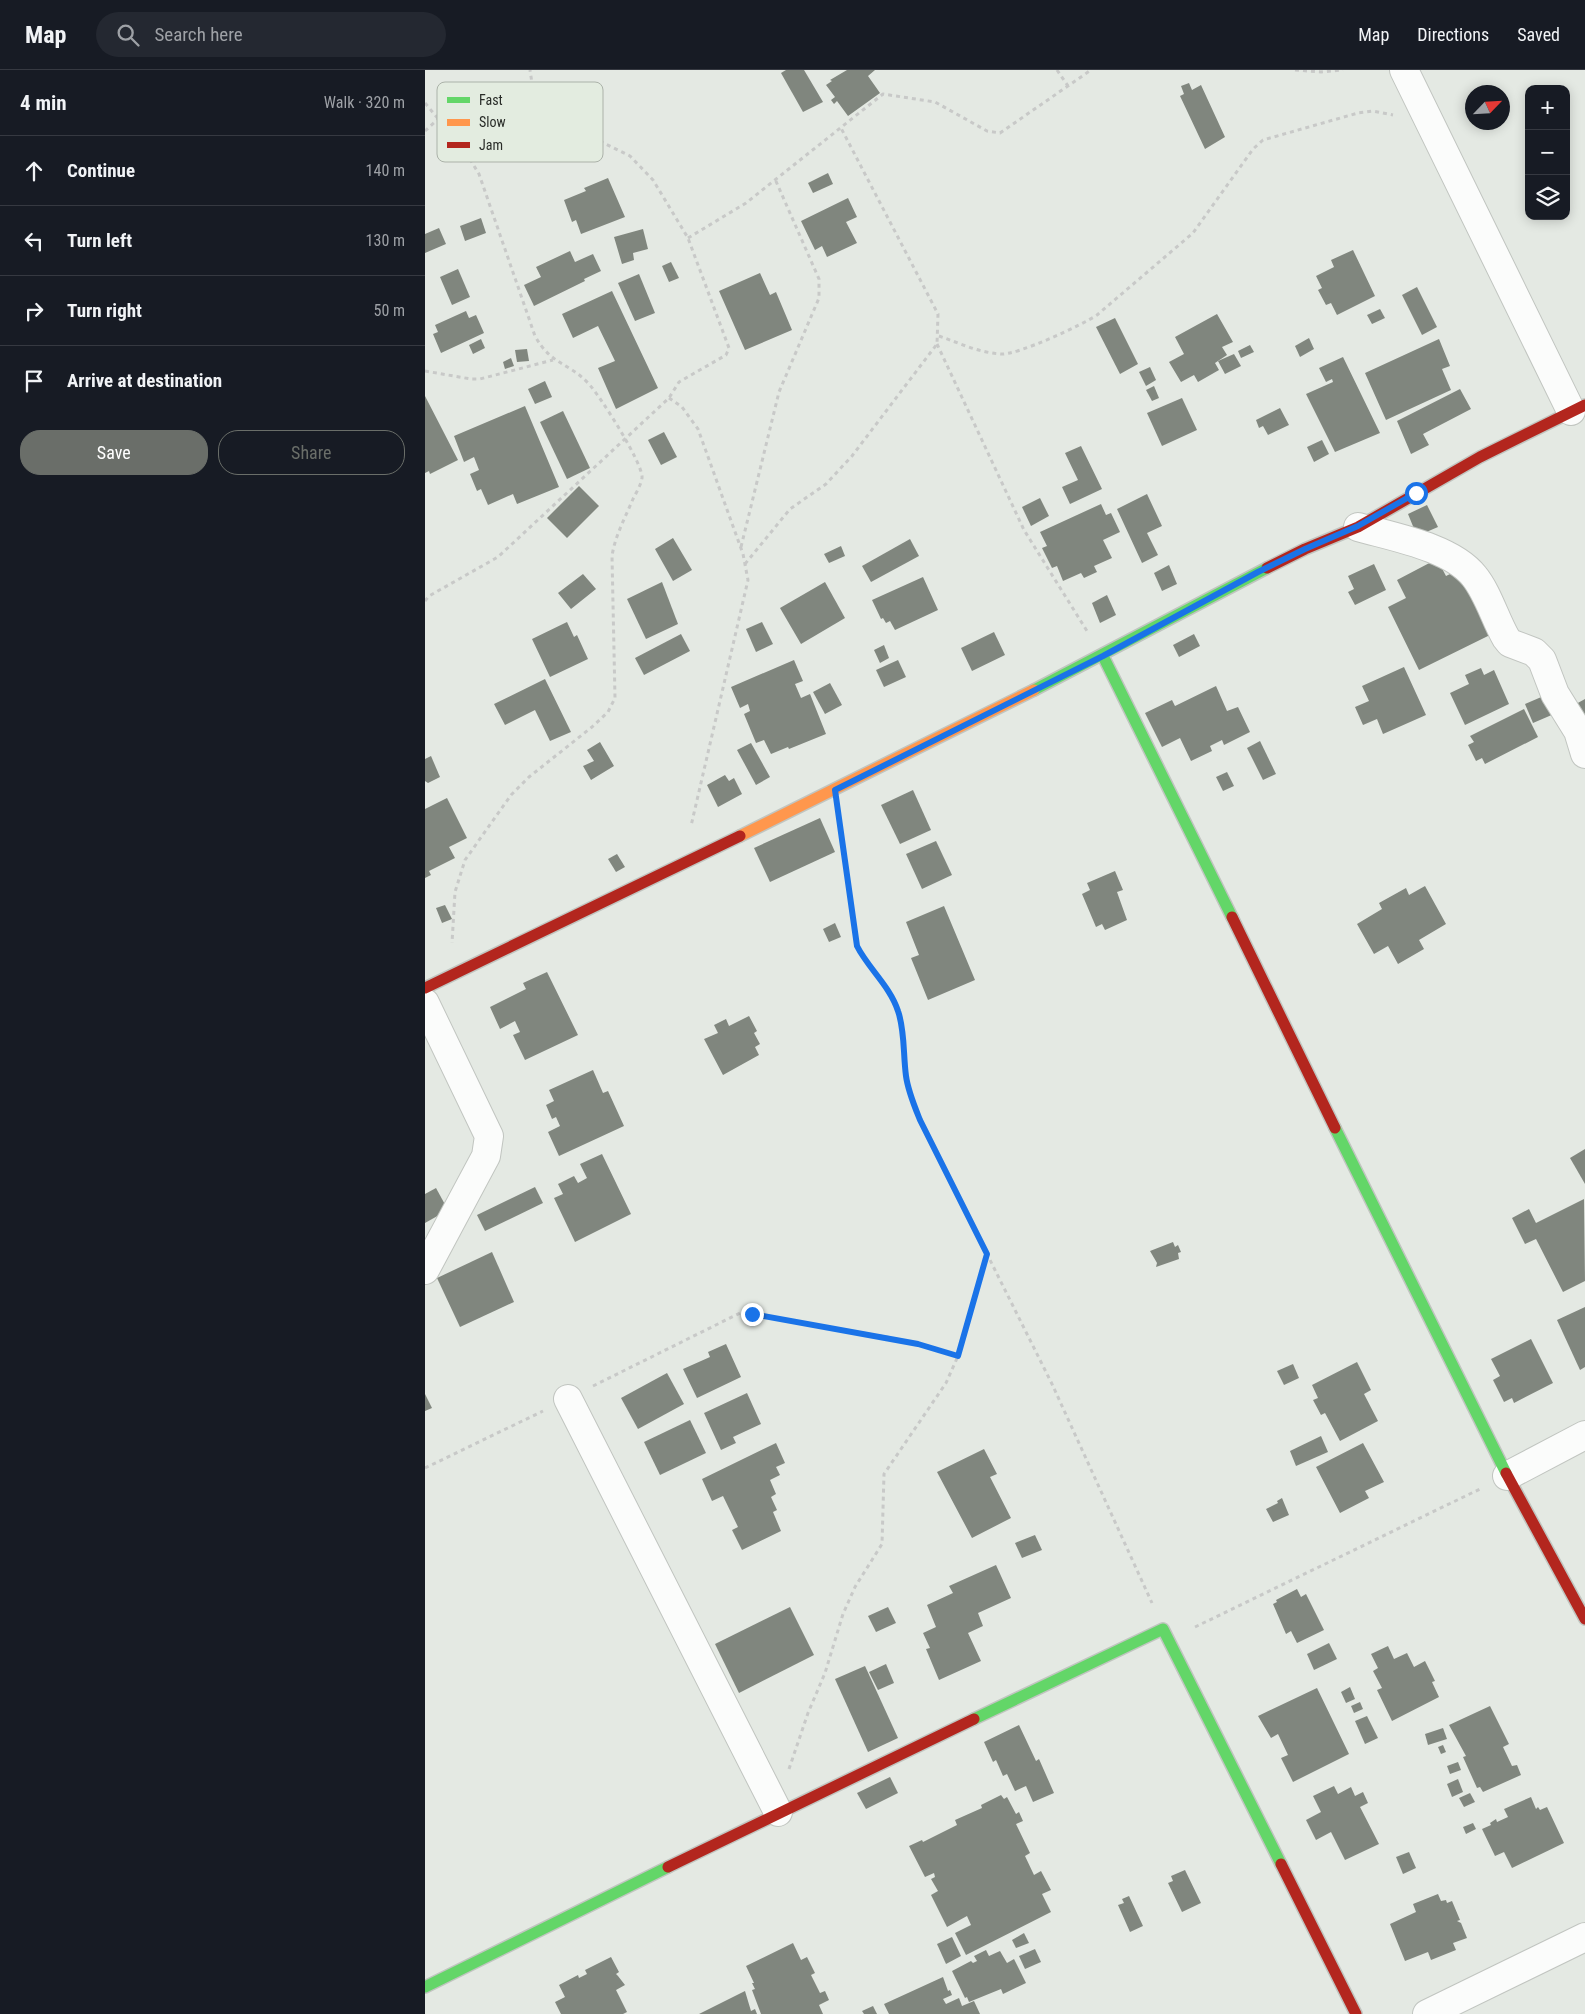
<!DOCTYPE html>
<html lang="en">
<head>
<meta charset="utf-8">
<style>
  :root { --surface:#171b24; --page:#242831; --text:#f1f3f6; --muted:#9ea1a6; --line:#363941; --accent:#6a6e69 }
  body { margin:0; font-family:"Roboto Condensed",sans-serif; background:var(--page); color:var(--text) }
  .controls { position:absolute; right:15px; top:15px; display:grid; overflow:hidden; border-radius:10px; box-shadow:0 2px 12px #0003 }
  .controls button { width:45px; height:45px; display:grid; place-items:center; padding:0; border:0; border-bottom:1px solid var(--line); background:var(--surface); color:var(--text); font:25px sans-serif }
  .compass { position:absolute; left:1040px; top:15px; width:45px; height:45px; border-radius:50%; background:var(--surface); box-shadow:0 2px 12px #0003; rotate:65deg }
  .stop { position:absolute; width:15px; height:15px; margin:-11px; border:4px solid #1a73e8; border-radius:50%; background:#fff }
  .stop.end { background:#1a73e8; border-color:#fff; box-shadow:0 1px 5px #0008 }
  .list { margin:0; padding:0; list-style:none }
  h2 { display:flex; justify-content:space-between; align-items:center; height:65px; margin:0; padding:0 20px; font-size:21px }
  h2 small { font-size:16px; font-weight:400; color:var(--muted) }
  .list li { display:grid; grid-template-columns:32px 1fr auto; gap:15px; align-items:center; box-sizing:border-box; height:70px; padding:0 20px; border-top:1px solid var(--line) }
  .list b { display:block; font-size:19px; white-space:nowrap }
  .list em { font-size:16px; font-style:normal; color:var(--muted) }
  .actions { display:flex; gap:10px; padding:15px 20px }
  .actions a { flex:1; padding:11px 0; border:1px solid var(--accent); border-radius:20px; text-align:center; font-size:18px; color:var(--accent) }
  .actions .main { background:var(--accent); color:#fff }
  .icon { flex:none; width:28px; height:28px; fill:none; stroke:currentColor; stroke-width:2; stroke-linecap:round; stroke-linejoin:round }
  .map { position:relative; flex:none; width:1160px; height:1944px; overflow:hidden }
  header { display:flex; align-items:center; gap:30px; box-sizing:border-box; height:70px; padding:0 25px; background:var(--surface); border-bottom:1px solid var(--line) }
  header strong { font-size:24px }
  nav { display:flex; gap:28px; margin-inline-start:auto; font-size:18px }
  .search { width:350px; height:45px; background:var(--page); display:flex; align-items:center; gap:12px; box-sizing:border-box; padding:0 18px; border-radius:28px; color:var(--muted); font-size:19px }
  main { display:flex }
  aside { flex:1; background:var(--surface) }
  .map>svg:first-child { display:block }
  .building { fill:#80867e }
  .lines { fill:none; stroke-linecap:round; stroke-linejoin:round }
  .street-casing { stroke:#c1c5c0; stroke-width:30 }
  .fast-casing { stroke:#c1c5c0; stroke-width:14 }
  .slow-casing { stroke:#c1c5c0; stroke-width:14 }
  .jam-casing { stroke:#c1c5c0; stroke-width:14 }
  .path { stroke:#c8c9c8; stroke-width:3; stroke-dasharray:4 4; stroke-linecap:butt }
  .street { stroke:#fbfcfb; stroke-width:28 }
  .fast { stroke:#63d668; stroke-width:11 }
  .slow { stroke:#ff974d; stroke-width:11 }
  .jam { stroke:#b3261e; stroke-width:11 }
  .route { stroke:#1a73e8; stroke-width:6 }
  .key { fill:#e3ece0; stroke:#abb2a9; stroke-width:1 }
  .key-label { font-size:14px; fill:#292c28 }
</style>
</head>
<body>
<header>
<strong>Map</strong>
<div class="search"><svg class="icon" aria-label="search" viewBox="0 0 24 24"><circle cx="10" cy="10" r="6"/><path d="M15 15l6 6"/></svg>Search here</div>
<nav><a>Map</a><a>Directions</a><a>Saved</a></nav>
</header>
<main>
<aside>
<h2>4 min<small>Walk · 320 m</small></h2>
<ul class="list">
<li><svg class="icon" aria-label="ahead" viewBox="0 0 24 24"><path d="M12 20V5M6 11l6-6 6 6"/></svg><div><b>Continue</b></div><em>140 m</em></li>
<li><svg class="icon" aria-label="left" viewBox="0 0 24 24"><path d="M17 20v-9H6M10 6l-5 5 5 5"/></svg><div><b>Turn left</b></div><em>130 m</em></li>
<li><svg class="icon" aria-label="right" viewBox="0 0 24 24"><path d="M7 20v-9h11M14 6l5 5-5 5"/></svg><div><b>Turn right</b></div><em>50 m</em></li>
<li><svg class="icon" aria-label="arrive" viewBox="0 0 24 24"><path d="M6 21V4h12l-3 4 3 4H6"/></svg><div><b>Arrive at destination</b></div></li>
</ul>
<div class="actions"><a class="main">Save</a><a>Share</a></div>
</aside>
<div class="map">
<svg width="1160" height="1944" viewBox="0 0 1160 1944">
  <rect width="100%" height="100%" fill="#e4e9e3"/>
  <g class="building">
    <path d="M361 0H379L398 32 378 42 356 3Z"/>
    <path d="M422 0H450L443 6 455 23 423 46 412 31 409 34 406 30 410 27 401 15 407 11 405 10Z"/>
    <path d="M764 13 767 20 776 15 800 67 780 79 755 26 759 24 756 16Z"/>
    <path d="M403 103 408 114 388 123 383 113Z"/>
    <path d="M183 108 200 147 156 164 151 150 147 152 139 130 161 121 159 118Z"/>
    <path d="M423 128 432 147 421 152 432 173 402 187 397 176 390 180 376 151Z"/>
    <path d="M56 148 61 163 40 171 35 156Z"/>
    <path d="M14 158 21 174 0 183V164Z"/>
    <path d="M218 159 223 179 208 183 209 190 197 194 189 167Z"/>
    <path d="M928 180 950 226 912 245 906 233 901 235 893 220 897 218 891 206 909 197 906 190Z"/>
    <path d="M145 181 150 192 168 184 176 201 159 209 160 211 109 236 99 215 116 207 111 197Z"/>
    <path d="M246 192 254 208 244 212 237 196Z"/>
    <path d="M33 199 45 227 27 235 15 207Z"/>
    <path d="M335 203 345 225 351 222 367 260 320 280 294 221Z"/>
    <path d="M214 204 230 243 210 251 193 213Z"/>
    <path d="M992 217 1012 257 997 265 977 225Z"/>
    <path d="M187 221 233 318 191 339 173 298 190 291 173 256 148 268 137 244Z"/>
    <path d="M955 239 960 248 947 254 942 245Z"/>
    <path d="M41 241 44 248 51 245 59 263 16 283 8 264 13 262 10 255Z"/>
    <path d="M792 244 808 272 797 277 802 285 790 293 794 300 773 312 769 305 756 312 744 292 759 284 750 267Z"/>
    <path d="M690 248 713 294 695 304 671 257Z"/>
    <path d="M884 268 889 279 875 287 870 276Z"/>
    <path d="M56 269 60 278 48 284 44 275Z"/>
    <path d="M1014 269 1025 296 1017 299 1026 320 961 350 940 303Z"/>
    <path d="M825 275 829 282 816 288 813 281Z"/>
    <path d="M102 279 104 291 92 292 90 280Z"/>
    <path d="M809 284 816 296 800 304 793 291Z"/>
    <path d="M918 287 955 363 910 382 881 324 908 312 907 309 901 312 894 298Z"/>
    <path d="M86 288 89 296 80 299 78 292Z"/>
    <path d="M725 297 731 310 721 316 714 302Z"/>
    <path d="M120 311 127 327 110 334 103 319Z"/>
    <path d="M729 316 734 328 727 331 721 320Z"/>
    <path d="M1035 319 1046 339 998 364 1004 375 986 384 972 351Z"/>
    <path d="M0 326 33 390 5 404 4 401 0 403Z"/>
    <path d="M757 328 772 360 737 376 722 343Z"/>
    <path d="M100 336 134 417 92 434 88 424 63 435 56 419 52 421 45 404 54 400 49 387 39 392 29 366Z"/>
    <path d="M855 338 864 355 843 365 838 356 834 358 831 350Z"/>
    <path d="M138 341 165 398 142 409 115 352Z"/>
    <path d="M239 362 252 387 236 395 223 370Z"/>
    <path d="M897 370 904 384 889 392 882 377Z"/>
    <path d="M656 376 677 419 645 434 637 417 653 410 640 383Z"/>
    <path d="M154 416 174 436 142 468 122 448Z"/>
    <path d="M722 424 737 456 722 463 733 485 717 493 692 439Z"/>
    <path d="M615 428 624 446 606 456 597 437Z"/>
    <path d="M676 434 681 445 686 443 695 462 678 470 687 488 669 496 672 502 659 508 656 503 638 511 632 496 627 498 617 478 622 476 615 462Z"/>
    <path d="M1002 435 1013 457 992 466 983 444Z"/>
    <path d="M248 468 267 500 248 511 230 479Z"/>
    <path d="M485 469 494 486 446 512 437 496Z"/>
    <path d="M416 476 420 486 404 493 399 484Z"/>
    <path d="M1012 489 1021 506 1033 500 1065 565 994 600 963 537 981 528 972 510Z"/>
    <path d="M949 494 961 520 930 535 923 522 929 519 923 506Z"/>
    <path d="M744 495 752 514 737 521 729 503Z"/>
    <path d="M158 504 171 519 146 539 133 523Z"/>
    <path d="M498 507 513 540 470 560 465 551 461 553 458 548 456 549 447 530Z"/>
    <path d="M237 512 253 554 221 569 202 529Z"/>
    <path d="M400 512 420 548 376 574 355 538Z"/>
    <path d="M682 525 691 545 675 553 667 533Z"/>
    <path d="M142 552 149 567 152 565 163 589 125 607 107 569Z"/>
    <path d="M337 552 348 574 331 582 321 559Z"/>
    <path d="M569 562 580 585 547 601 536 578Z"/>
    <path d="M256 564 265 581 219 605 210 588Z"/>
    <path d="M769 564 775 576 754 587 748 575Z"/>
    <path d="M459 575 464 588 455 593 449 580Z"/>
    <path d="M369 590 378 611 370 614 376 628 385 624 401 664 364 679 363 677 346 684 339 670 331 673 319 644 325 641 323 634 315 638 306 617Z"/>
    <path d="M473 590 481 607 459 617 451 600Z"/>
    <path d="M979 597 1001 645 958 664 952 649 938 655 930 637 944 631 937 616Z"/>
    <path d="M1056 598 1059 605 1069 600 1084 634 1040 655 1025 623 1044 614 1040 605Z"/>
    <path d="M120 609 146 662 125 671 110 640 80 655 69 634Z"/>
    <path d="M405 613 417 635 400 644 388 622Z"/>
    <path d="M791 616 802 641 813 637 825 662 799 675 797 670 785 676 787 681 766 691 755 668 737 677 720 643 747 630 750 636Z"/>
    <path d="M1121 625 1129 644 1108 653 1100 634Z"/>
    <path d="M1160 629V647L1151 634Z"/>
    <path d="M1099 639 1113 667 1060 694 1057 688 1051 691 1043 675 1049 672 1045 666Z"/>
    <path d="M835 671 851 704 838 710 822 678Z"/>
    <path d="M175 672 189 696 166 710 158 696 169 691 162 680Z"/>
    <path d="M326 673 345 707 331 715 312 680Z"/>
    <path d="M6 686 15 707 3 713 0 711V689Z"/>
    <path d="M802 702 809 716 798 721 791 707Z"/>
    <path d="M300 705 304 711 309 708 317 724 293 737 282 715Z"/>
    <path d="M488 720 506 760 475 774 456 735Z"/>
    <path d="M22 728 42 768 24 777 30 788 4 801 6 805 0 808V739Z"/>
    <path d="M395 748 410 782 345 812 329 778Z"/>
    <path d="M511 771 527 805 497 819 481 784Z"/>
    <path d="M192 784 200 797 191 802 183 789Z"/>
    <path d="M690 801 698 820 692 822 702 850 680 860 677 854 671 857 657 824 665 820 662 813Z"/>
    <path d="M1000 816 1021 854 994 870 999 879 973 894 963 876 949 884 932 854 957 839 954 833 981 818 984 825Z"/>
    <path d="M20 835 27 849 17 853 11 838Z"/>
    <path d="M519 836 550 910 503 930 486 888 494 885 481 852Z"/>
    <path d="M410 853 416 867 404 872 398 859Z"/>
    <path d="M122 902 153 965 100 990 88 965 95 962 90 951 75 959 65 937 101 919 98 913Z"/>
    <path d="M324 946 332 961 329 963 335 974 330 977 334 985 298 1005 279 969 293 963 289 955 301 949 304 956Z"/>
    <path d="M168 1000 178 1023 183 1021 199 1056 134 1086 123 1062 135 1056 131 1047 127 1049 121 1035 129 1031 124 1020Z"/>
    <path d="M1160 1079V1114L1145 1088Z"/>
    <path d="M177 1084 206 1144 150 1172 129 1128 138 1124 133 1114 149 1106 153 1113 162 1108 155 1094Z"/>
    <path d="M110 1117 118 1133 60 1161 52 1145Z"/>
    <path d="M11 1118 23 1140 0 1153V1124Z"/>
    <path d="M1159 1129 1160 1211 1138 1222 1111 1169 1100 1174 1087 1148 1104 1139 1111 1153Z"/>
    <path d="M748 1172 750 1177 753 1175 756 1182 753 1183 754 1189 731 1197 732 1193 725 1181Z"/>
    <path d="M67 1182 89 1232 35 1257 12 1208Z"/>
    <path d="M1160 1237V1297L1155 1300 1132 1250Z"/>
    <path d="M1106 1269 1128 1313 1089 1333 1087 1328 1079 1332 1068 1310 1075 1306 1066 1289Z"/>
    <path d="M301 1274 316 1307 272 1328 258 1299 285 1287 283 1282Z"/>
    <path d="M932 1292 946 1320 939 1324 953 1351 915 1371 900 1343 896 1345 888 1330 893 1328 887 1315Z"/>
    <path d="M868 1294 874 1308 859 1315 852 1301Z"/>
    <path d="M242 1303 259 1334 213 1359 196 1328Z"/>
    <path d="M322 1323 336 1354 308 1367 311 1373 296 1380 279 1343Z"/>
    <path d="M0 1324 7 1338 0 1341Z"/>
    <path d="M265 1350 281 1383 235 1405 219 1372Z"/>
    <path d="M896 1366 903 1382 871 1396 865 1381Z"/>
    <path d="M351 1373 360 1393 351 1397 355 1405 345 1410 351 1424 346 1427 352 1440 348 1442 356 1461 317 1480 307 1460 313 1457 298 1426 287 1431 277 1409Z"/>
    <path d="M938 1373 959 1412 940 1421 944 1428 915 1443 891 1397Z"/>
    <path d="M559 1379 572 1404 565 1407 586 1448 547 1468 512 1402Z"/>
    <path d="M857 1428 864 1445 848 1452 841 1439 853 1433 852 1431Z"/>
    <path d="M610 1465 617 1480 597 1488 590 1473Z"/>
    <path d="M571 1495 586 1528 553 1543 558 1556 543 1563 556 1591 514 1610 501 1579 505 1578 498 1563 511 1557 502 1535 528 1523 524 1516Z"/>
    <path d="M872 1519 876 1527 881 1524 899 1560 872 1573 866 1561 861 1564 848 1534 852 1532 851 1530Z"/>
    <path d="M365 1537 389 1585 314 1623 290 1574Z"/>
    <path d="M463 1537 471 1553 451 1562 443 1546Z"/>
    <path d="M904 1573 912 1589 889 1600 882 1584Z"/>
    <path d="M963 1576 969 1589 982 1583 989 1597 1000 1591 1010 1611 1007 1612 1014 1627 967 1651 952 1620 957 1618 948 1601 953 1598 946 1584Z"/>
    <path d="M461 1594 469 1613 453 1620 444 1602Z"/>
    <path d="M440 1596 473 1668 443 1682 410 1609Z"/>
    <path d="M925 1617 930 1629 921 1633 916 1622Z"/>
    <path d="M892 1618 924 1684 868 1712 856 1688 863 1685 853 1664 846 1668 833 1646Z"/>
    <path d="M935 1632 938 1639 929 1643 926 1636Z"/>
    <path d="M1065 1636 1084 1674 1078 1677 1087 1696 1092 1695 1096 1705 1058 1722 1055 1717 1052 1718 1038 1687 1041 1686 1024 1655Z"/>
    <path d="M942 1646 953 1668 940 1674 930 1651Z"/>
    <path d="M594 1655 611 1691 614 1689 629 1723 608 1732 601 1716 590 1721 582 1704 578 1706 571 1690 568 1692 559 1672Z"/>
    <path d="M1018 1658 1022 1669 1003 1675 1000 1664Z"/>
    <path d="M1018 1675 1021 1682 1016 1684 1013 1677Z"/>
    <path d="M1033 1692 1036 1700 1025 1704 1022 1696Z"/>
    <path d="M465 1707 473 1723 441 1739 432 1723Z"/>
    <path d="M1033 1709 1038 1722 1027 1727 1022 1714Z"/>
    <path d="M909 1716 913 1724 926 1717 930 1726 938 1722 943 1733 935 1737 954 1774 920 1790 906 1762 891 1770 881 1750 896 1742 888 1726Z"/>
    <path d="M1045 1723 1050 1732 1039 1737 1034 1728Z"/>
    <path d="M576 1725 579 1729 582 1727 591 1744 594 1742 598 1751 591 1754 605 1783 600 1786 609 1805 616 1801 626 1820 617 1824 626 1842 541 1885 530 1863 546 1855 542 1846 522 1857 506 1825 513 1821 506 1809 510 1807 509 1803 500 1807 484 1776 497 1770 498 1772 532 1755 530 1750 557 1738 556 1735Z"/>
    <path d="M1106 1727 1111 1739 1113 1737 1115 1740 1122 1737 1139 1773 1087 1798 1079 1782 1070 1786 1057 1759 1066 1755 1065 1753 1071 1749 1072 1752 1083 1747 1079 1739Z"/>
    <path d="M1048 1753 1051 1759 1041 1764 1038 1757Z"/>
    <path d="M984 1782 991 1798 978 1804 971 1787Z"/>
    <path d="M760 1800 776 1833 757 1842 743 1813 748 1811 746 1806Z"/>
    <path d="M1013 1824 1016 1831 1021 1830 1022 1833 1027 1831 1035 1850 1032 1851 1036 1853 1042 1868 1028 1873 1031 1880 1006 1890 1003 1882 980 1891 965 1854 991 1842 988 1834Z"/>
    <path d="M704 1826 718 1856 705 1862 693 1835 699 1833 697 1829Z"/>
    <path d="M599 1863 604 1873 591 1878 587 1870Z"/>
    <path d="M527 1867 536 1886 521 1894 512 1874Z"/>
    <path d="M368 1873 376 1890 382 1887 390 1903 386 1905 395 1923 400 1921 404 1930 394 1935 398 1944H336L327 1920 330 1919 327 1913H329L321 1896Z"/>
    <path d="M610 1879 616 1892 600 1899 594 1886Z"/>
    <path d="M561 1880 564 1886 575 1881 582 1893 589 1889 601 1913 578 1924 576 1919 544 1932 542 1927 540 1928 527 1901 546 1891 548 1893 552 1891 549 1886Z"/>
    <path d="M186 1887 194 1902 191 1904 193 1906 200 1915 191 1920 202 1942 198 1944H136L130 1932 140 1927 134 1915 153 1905 154 1908 162 1904 160 1900Z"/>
    <path d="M518 1907 523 1921 525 1920 527 1925 518 1929 521 1934 534 1928 537 1936 549 1931 555 1944H464L459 1934Z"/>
    <path d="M320 1921 326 1941 330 1939 332 1944H274Z"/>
    <path d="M448 1936 452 1944H439L437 1941Z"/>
  </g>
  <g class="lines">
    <g class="street-casing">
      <g id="street">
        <path d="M979 0 1146 341"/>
        <path d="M933 457C968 467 1026 477 1049 506 1063 523 1070 549 1081 568L1085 573 1109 582 1117 590 1130 624 1153 661 1160 684"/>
        <path d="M0 933 64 1066 61 1086 0 1200"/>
        <path d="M143 1329 353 1742"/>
        <path d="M1082 1406 1160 1365"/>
        <path d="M1002 1944 1160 1867"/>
      </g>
    </g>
    <g class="fast-casing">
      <g id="fast">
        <path d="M678 586 807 847"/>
        <path d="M609 620 842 498"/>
        <path d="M910 1058 1081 1403"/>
        <path d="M549 1649 738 1559 856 1794"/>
        <path d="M0 1917 243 1797"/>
      </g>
    </g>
    <g class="slow-casing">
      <path id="slow" d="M315 766 609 620"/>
    </g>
    <g class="jam-casing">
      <g id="jam">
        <path d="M842 498 880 479 933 457 1055 387 1160 335"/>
        <path d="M807 847 910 1058"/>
        <path d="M0 918 315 766"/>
        <path d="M1081 1403 1160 1549"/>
        <path d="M856 1794 931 1944"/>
        <path d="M243 1797 549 1649"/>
      </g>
    </g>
    <g class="path">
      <path d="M632 0 643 16"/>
      <path d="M870 0 896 2 918 0"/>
      <path d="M0 33 40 81 54 104 110 266C126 295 143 292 163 313 174 324 219 395 217 408 216 415 211 423 208 429 200 448 190 466 187 486L190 628 183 642 167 657 104 707 86 725 40 790 30 822 27 873"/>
      <path d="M0 61 14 48"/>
      <path d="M263 168 321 133 458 24 510 32 562 61 575 63 666 0"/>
      <path d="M514 266C534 273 555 283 576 284 593 285 657 255 672 245L768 163 828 79 838 70 933 43 948 41 968 45"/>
      <path d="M512 274 599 460 662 561"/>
      <path d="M0 301 46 309H55L128 290"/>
      <path d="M244 328 257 337 273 359 318 484 323 510 266 756"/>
      <path d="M316 477 354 322 394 228V209L350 109"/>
      <path d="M320 494 365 439 401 414 427 386 512 274 513 244 416 58"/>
      <path d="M0 531 4 526 73 487 244 328 254 312 301 285 304 278 263 168 228 110 205 86 117 43 110 33 105 0"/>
      <path d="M414 751 432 876C443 898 465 916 473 941 480 961 478 984 481 1006 483 1021 489 1036 495 1050L627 1314 727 1533"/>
      <path d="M168 1316 315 1243 462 1267 507 1277 533 1286"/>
      <path d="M0 1398 118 1341"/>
      <path d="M770 1557 1055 1419"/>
      <path d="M364 1699 383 1643 400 1603 418 1544 430 1517 457 1474 459 1404 521 1313 533 1286 562 1185"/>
    </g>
    <use href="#street" class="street"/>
    <use href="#fast" class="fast"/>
    <use href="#slow" class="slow"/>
    <use href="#jam" class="jam"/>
  </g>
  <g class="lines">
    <path class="route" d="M327 1244 493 1274 533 1286 562 1184 495 1050C489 1035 483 1021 481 1006 478 984 480 961 473 941 465 916 443 898 432 876L410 720 678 586 833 502 880 479 933 456 991 423"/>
  </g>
  <rect x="12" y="12" width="166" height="80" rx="8" class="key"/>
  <rect x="22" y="27" width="23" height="6" fill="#63d668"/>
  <rect x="22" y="49" width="23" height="7" fill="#ff974d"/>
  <rect x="22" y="72" width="23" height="6" fill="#b3261e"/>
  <g class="key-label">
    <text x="54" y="35">Fast</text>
    <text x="54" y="57">Slow</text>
    <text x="54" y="80">Jam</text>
  </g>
</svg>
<div class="controls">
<button>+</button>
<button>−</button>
<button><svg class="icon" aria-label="layers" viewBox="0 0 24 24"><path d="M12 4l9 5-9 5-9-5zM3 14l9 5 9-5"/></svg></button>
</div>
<svg class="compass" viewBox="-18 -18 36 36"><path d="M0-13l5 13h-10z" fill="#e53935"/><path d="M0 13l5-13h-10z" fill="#9ea1a6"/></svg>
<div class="stop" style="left:991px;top:423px"></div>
<div class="stop end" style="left:327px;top:1244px"></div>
</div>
</main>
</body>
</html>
